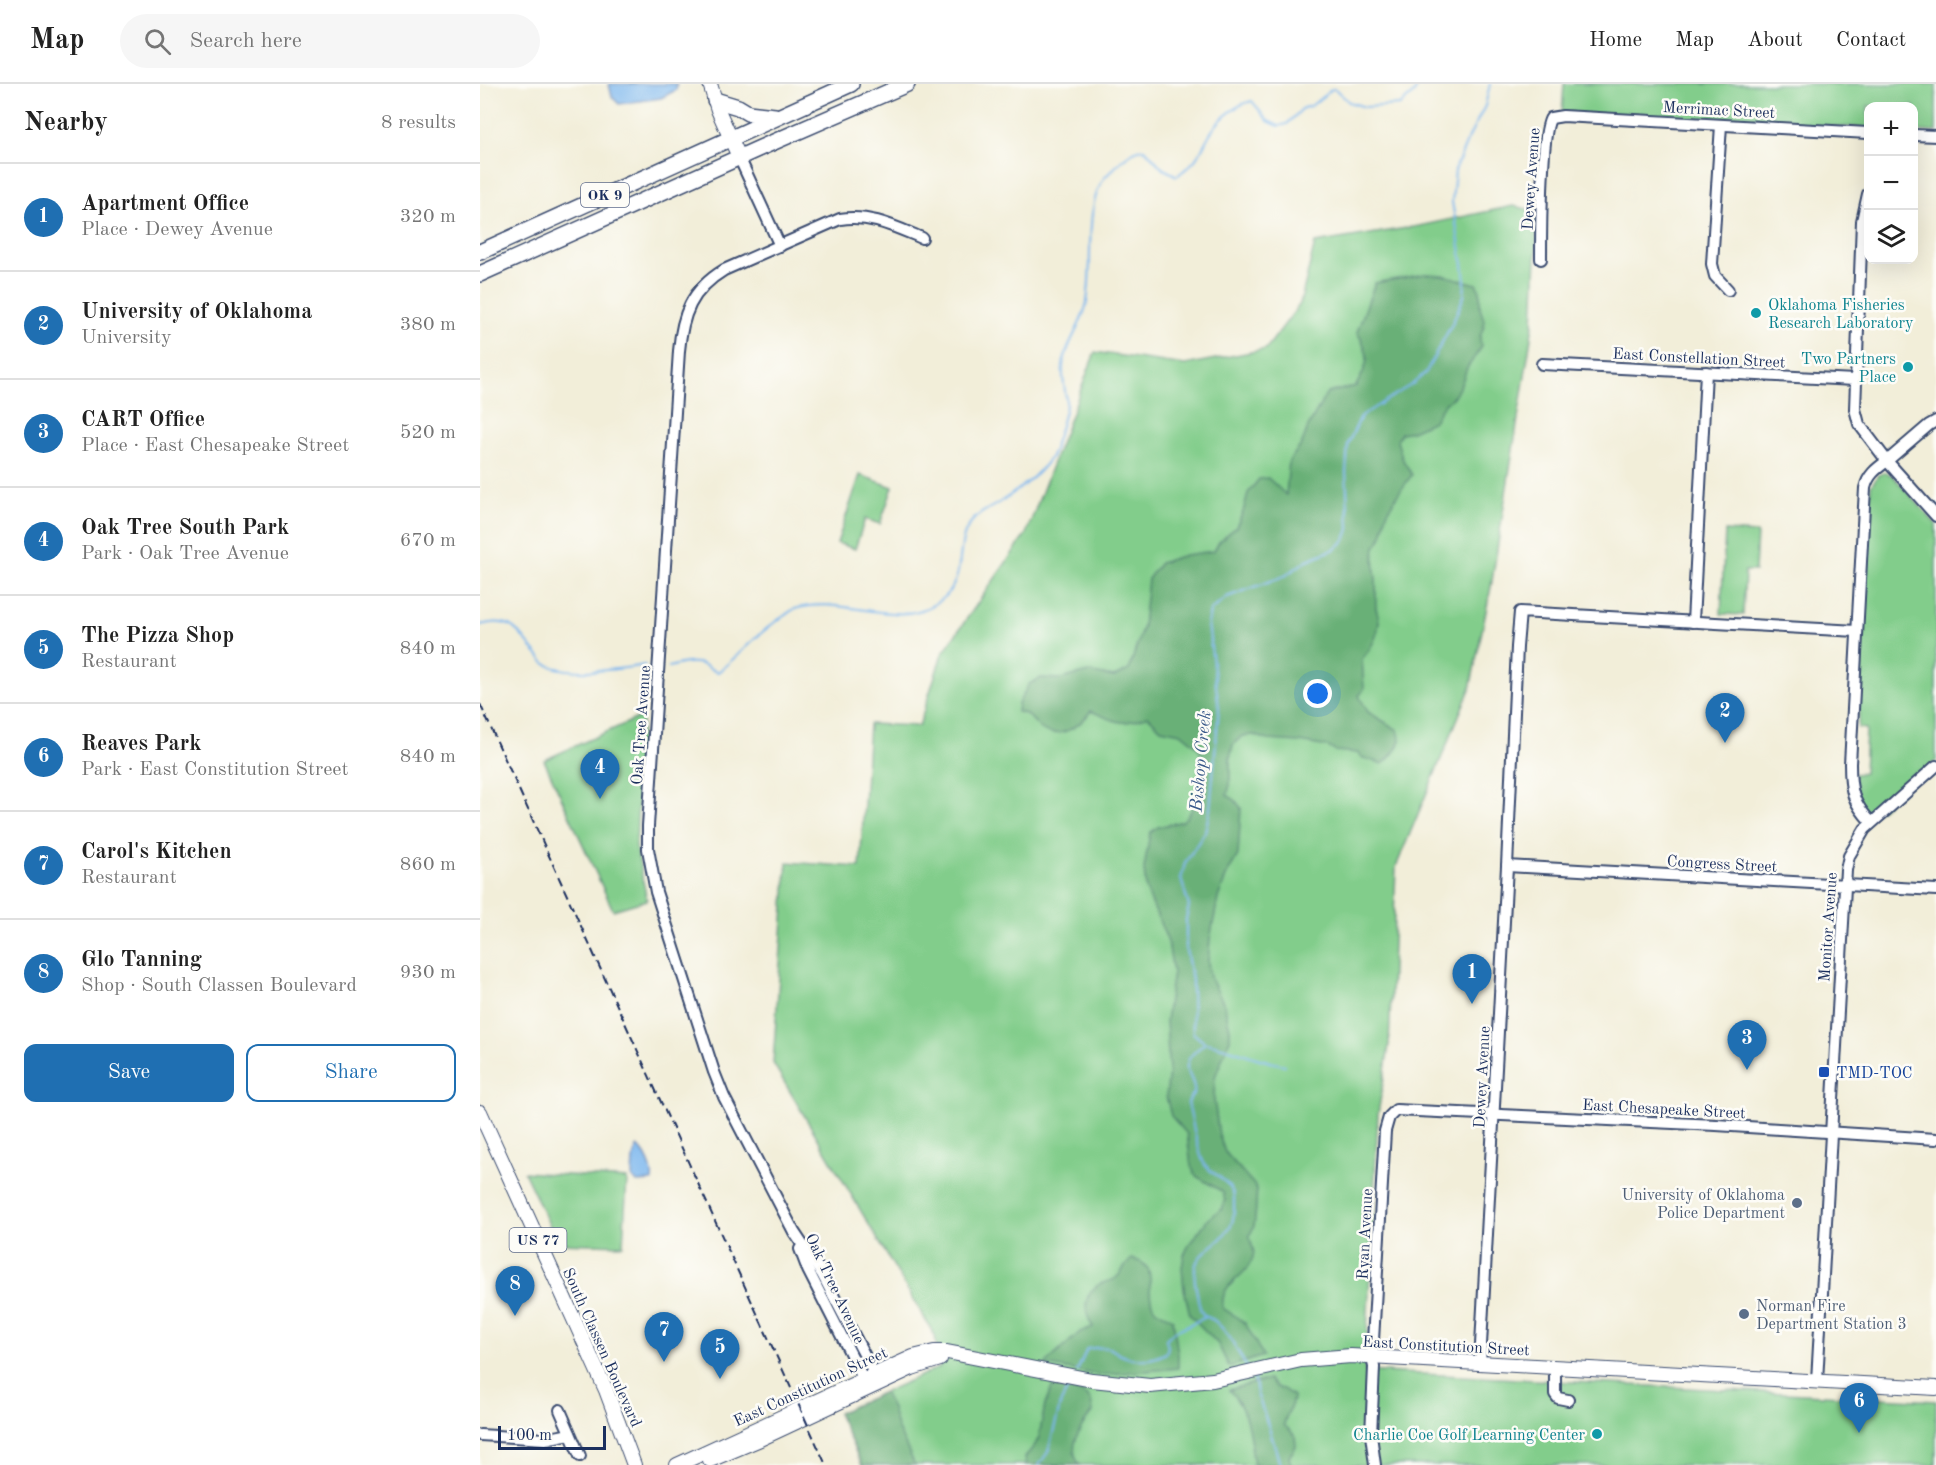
<!DOCTYPE html>
<html lang="en">
<head>
<meta charset="utf-8">
<style>
  :root { --surface:#fff; --page:#f6f6f6; --text:#222; --muted:#767676; --line:#e0e0e0; --accent:#1f6fb2 }
  body { margin:0; font-family:"Old Standard TT",serif; background:var(--page); color:var(--text) }
  .controls { position:absolute; right:18px; top:18px; display:grid; overflow:hidden; border-radius:12px; box-shadow:0 6px 24px #0002 }
  .controls button { width:54px; height:54px; display:grid; place-items:center; padding:0; border:0; border-bottom:2px solid var(--line); background:var(--surface); color:var(--text); font:30px sans-serif }
  .scale { position:absolute; left:18px; bottom:15px; width:108px; box-sizing:border-box; padding-left:6px; border:3px solid #1b2f5e; border-top:0; font-size:16px; line-height:21px; white-space:nowrap; color:#1b2f5e; -webkit-text-stroke:4px #fdfcf7; paint-order:stroke }
  .you { position:absolute; left:838px; top:610px; width:21px; height:21px; margin:-15px; border:4px solid #fff; border-radius:50%; background:#1a73e8; box-shadow:0 0 0 9px #1a73e833 }
  .badge { display:grid; place-items:center; width:39px; height:39px; border-radius:50%; background:var(--accent); color:#fff; font-size:20px; font-weight:700 }
  .pin { position:absolute; translate:-50% -50px; filter:drop-shadow(0 2px 3px #0008) }
  .pin::after { content:''; position:absolute; top:32px; width:21px; height:18px; background:inherit; clip-path:polygon(0 0,100% 0,50% 100%) }
  .list { margin:0; padding:0; list-style:none }
  h2 { display:flex; justify-content:space-between; align-items:center; height:78px; margin:0; padding:0 24px; font-size:26px }
  h2 small { font-size:20px; font-weight:400; color:var(--muted) }
  .list li { display:grid; grid-template-columns:39px 1fr auto; gap:18px; align-items:center; box-sizing:border-box; height:108px; padding:0 24px; border-top:2px solid var(--line) }
  .list b { display:block; font-size:22px; white-space:nowrap }
  .list p { margin:0; font-size:20px; white-space:nowrap; color:var(--muted) }
  .list em { font-size:20px; font-style:normal; color:var(--muted) }
  .actions { display:flex; gap:12px; padding:18px 24px }
  .actions a { flex:1; padding:14px 0; border:2px solid var(--accent); border-radius:12px; text-align:center; font-size:21px; color:var(--accent) }
  .actions .main { background:var(--accent); color:#fff }
  .icon { flex:none; width:33px; height:33px; fill:none; stroke:currentColor; stroke-width:2; stroke-linecap:round; stroke-linejoin:round }
  .map { position:relative; flex:none; width:1456px; height:1381px; overflow:hidden }
  header { display:flex; align-items:center; gap:36px; box-sizing:border-box; height:84px; padding:0 30px; background:var(--surface); border-bottom:2px solid var(--line) }
  header strong { font-size:28px }
  nav { display:flex; gap:33px; margin-inline-start:auto; font-size:21px }
  .search { width:420px; height:54px; background:var(--page); display:flex; align-items:center; gap:15px; box-sizing:border-box; padding:0 21px; border-radius:33px; color:var(--muted); font-size:22px }
  main { display:flex }
  aside { flex:1; background:var(--surface) }
  .map>svg:first-child { display:block }
  .green { fill:#82cd8b; stroke:#4e7e74; stroke-width:1.5 }
  .forest { fill:#69b077; stroke:#42706a; stroke-width:1.5 }
  .water { fill:#7db7ee; stroke:#4c73a6; stroke-width:1.5 }
  .lines { fill:none; stroke-linecap:round; stroke-linejoin:round }
  .stream { stroke:#7db7ee; stroke-width:2 }
  .minor-casing { stroke:#3b4c70; stroke-width:14 }
  .major-casing { stroke:#3b4c70; stroke-width:16 }
  .highway-casing { stroke:#3b4c70; stroke-width:18 }
  .minor { stroke:#fff; stroke-width:10 }
  .major { stroke:#fff; stroke-width:14 }
  .highway { stroke:#fff; stroke-width:15 }
  .rail { stroke:#1b2f5e; stroke-width:2; stroke-dasharray:9 4.5; stroke-linecap:butt }
  .culture-dot { fill:#0f9aa8; stroke:#fdfcf7; stroke-width:2 }
  .transit-dot { fill:#1a4fb4; stroke:#fdfcf7; stroke-width:2 }
  .service-dot { fill:#5c6f8a; stroke:#fdfcf7; stroke-width:2 }
  .labels { text-anchor:middle; stroke-width:5; stroke-linejoin:round; paint-order:stroke }
  .shield { fill:#fdfcf7; stroke:#5f6c8c; stroke-width:1.5 }
  .shield-label { font-size:15px; font-weight:bold; fill:#1b2f5e }
  .street-label { font-size:16px; fill:#1b2f5e; stroke:#fdfcf7 }
  .culture-label { font-size:16px; fill:#0d838f; stroke:#fdfcf7; text-anchor:end }
  .transit-label { font-size:16px; fill:#164399; stroke:#fdfcf7; text-anchor:start }
  .service-label { font-size:16px; fill:#4e5e75; stroke:#fdfcf7; text-anchor:end }
  .water-label { font-size:18px; font-style:italic; fill:#385889; stroke:#fdfcf7 }
</style>
</head>
<body>
<header>
<strong>Map</strong>
<div class="search"><svg class="icon" aria-label="search" viewBox="0 0 24 24"><circle cx="10" cy="10" r="6"/><path d="M15 15l6 6"/></svg>Search here</div>
<nav><a>Home</a><a>Map</a><a>About</a><a>Contact</a></nav>
</header>
<main>
<aside>
<h2>Nearby<small>8 results</small></h2>
<ul class="list">
<li><span class="badge">1</span><div><b>Apartment Office</b><p>Place · Dewey Avenue</p></div><em>320 m</em></li>
<li><span class="badge">2</span><div><b>University of Oklahoma</b><p>University</p></div><em>380 m</em></li>
<li><span class="badge">3</span><div><b>CART Office</b><p>Place · East Chesapeake Street</p></div><em>520 m</em></li>
<li><span class="badge">4</span><div><b>Oak Tree South Park</b><p>Park · Oak Tree Avenue</p></div><em>670 m</em></li>
<li><span class="badge">5</span><div><b>The Pizza Shop</b><p>Restaurant</p></div><em>840 m</em></li>
<li><span class="badge">6</span><div><b>Reaves Park</b><p>Park · East Constitution Street</p></div><em>840 m</em></li>
<li><span class="badge">7</span><div><b>Carol's Kitchen</b><p>Restaurant</p></div><em>860 m</em></li>
<li><span class="badge">8</span><div><b>Glo Tanning</b><p>Shop · South Classen Boulevard</p></div><em>930 m</em></li>
</ul>
<div class="actions"><a class="main">Save</a><a>Share</a></div>
</aside>
<div class="map">
<svg width="1456" height="1381" viewBox="0 0 1456 1381">
  <rect width="100%" height="100%" fill="#fdfcf7"/>
  <filter id="ink" filterUnits="userSpaceOnUse"><feTurbulence type="fractalNoise" baseFrequency=".0167" numOctaves="2"/><feDisplacementMap in="SourceGraphic" scale="12" xChannelSelector="R" yChannelSelector="G"/><feConvolveMatrix kernelMatrix="1 2 1 2 8 2 1 2 1" color-interpolation-filters="sRGB"/></filter>
  <filter id="wash" filterUnits="userSpaceOnUse"><feTurbulence type="fractalNoise" baseFrequency=".008" numOctaves="4" result="noise"/><feDisplacementMap in="SourceGraphic" scale="24" xChannelSelector="R" yChannelSelector="G"/><feGaussianBlur stdDeviation="1.35" result="paint"/><feColorMatrix in="noise" values="0 0 0 0 0 0 0 0 0 0 0 0 0 0 0 0 0 1.4 0 .05"/><feComposite in="paint" operator="in"/></filter>
  <g filter="url(#wash)">
    <rect width="100%" height="100%" fill="#f2eed9"/>
    <g class="green">
      <path d="M1084 0H1456V48L1434 47V22H1388V44L1082 29Z"/>
      <path d="M1033 122 1058 127 1053 241 1011 503 990 605 916 783 909 962 898 1030 885 1287 1456 1317V1381H382L358 1329 460 1283 455 1252 293 979 307 778 380 783 389 640 439 642 462 570 546 450 615 268 705 281 786 265 820 220 835 159 939 142Z"/>
      <path d="M1406 388 1413 392 1456 440V677L1400 726C1398 727 1393 730 1391 730 1377 728 1375 700 1374 690L1384 689 1386 645 1378 644 1391 402 1398 391Z"/>
      <path d="M380 391 413 403 400 440 385 435 375 465 357 459Z"/>
      <path d="M1245 447 1277 449 1275 487H1265L1263 531 1241 530Z"/>
      <path d="M162 632 156 762 167 816 133 826 64 676Z"/>
      <path d="M44 1088 147 1095 143 1161 78 1159Z"/>
    </g>
    <g class="forest">
      <path d="M945 190 963 191 996 200 1000 207V224L1004 236V242L1000 253 1001 264 987 284 982 298 975 311 962 323 954 337 932 347 921 349 917 357 923 376 932 391C923 403 911 418 906 432 903 444 904 454 895 463 893 475 895 484 896 496 897 505 895 515 896 524 897 529 899 533 899 538 898 552 891 565 882 575L884 605 879 612 888 628 918 646C919 649 920 652 920 656 919 663 908 677 902 680L881 673 878 669 855 667 848 663 820 658 788 656 774 651 762 652 753 661 750 673V701L747 711 755 716 761 724 758 771 747 790 738 814 730 855 728 878 730 893 744 920 750 945V955L735 993 734 1015 739 1051 745 1068 777 1104C776 1116 776 1130 774 1142 773 1145 771 1148 770 1151 769 1161 778 1165 771 1178 762 1197 740 1198 743 1224L765 1239 783 1272 749 1283 738 1260 710 1231 704 1205 702 1184 704 1171 710 1159 729 1134 742 1125 745 1117 743 1108 716 1092 711 1082 707 1050 691 1032 686 1012 689 988 686 936 693 888 688 858 666 805 664 785 670 749 678 743 703 737 711 727 719 703 722 684 721 669 717 662 701 649 681 645 668 632C639 643 637 638 611 627 600 642 578 658 560 644 552 637 549 628 537 628L538 620 549 600 561 594 581 595 608 588 634 593 649 586 663 542 668 495 680 479 705 471 734 467 739 458 756 443 763 428 768 409 779 395 788 394 806 411 809 377 822 360 827 345 847 309 876 302C890 278 891 271 877 248L895 199Z"/>
      <path d="M652 1175C681 1181 664 1203 673 1222 677 1229 686 1230 693 1235L698 1271V1284L620 1291 565 1281C566 1279 597 1251 600 1248 604 1246 609 1245 613 1243 604 1229 602 1212 618 1201 624 1197 631 1198 636 1194 643 1188 644 1181 652 1175Z"/>
      <path d="M789 1295 796 1304 803 1305 813 1312C813 1323 806 1329 804 1341L815 1351 816 1362 809 1373 811 1381H774C769 1352 770 1328 749 1306Z"/>
      <path d="M572 1303C582 1305 601 1306 608 1313 612 1316 612 1323 613 1328 601 1341 586 1364 600 1381H546L545 1373 555 1361 559 1353 565 1321Z"/>
      <path d="M404 1308 412 1325 417 1343 435 1381H382L358 1329Z"/>
    </g>
    <g class="water">
      <path d="M129 0H197L196 6 181 14 139 20 132 13Z"/>
      <path d="M157 1063C166 1068 174 1087 172 1097L157 1098 152 1094 153 1074Z"/>
    </g>
    <g class="lines">
      <g class="stream">
        <path d="M0 541C32 532 37 547 56 569 59 572 62 577 65 579 85 593 143 585 165 581"/>
        <path d="M189 583C201 580 213 576 224 581 230 584 232 587 238 588 261 570 279 547 304 532 307 530 311 526 315 525 364 509 422 551 464 513 489 490 472 457 494 435 502 427 511 424 520 418 539 406 562 389 573 369 574 368 575 362 575 360 579 347 584 335 586 321 587 308 581 294 583 281 586 260 601 242 606 222 615 185 602 123 625 93 629 89 634 85 638 80 646 73 654 65 665 65L682 84 697 92C703 87 710 82 715 76 723 66 726 54 734 44 743 32 758 20 772 17L788 37 799 42 807 40 823 24 831 22 852 5H855L869 18 885 23 920 21 934 9 939 0"/>
        <path d="M725 959C752 963 777 977 805 981"/>
        <path d="M766 1282C756 1265 751 1251 735 1237 730 1233 724 1234 721 1227 719 1222 718 1215 717 1209 706 1162 734 1172 751 1141 755 1134 754 1123 754 1114 752 1097 735 1093 725 1081 719 1074 711 1031 708 1019L711 1012 714 1010C717 994 700 988 710 973 714 968 720 963 725 959L713 949 712 896 706 866V835L709 822 701 795 705 779 725 748 730 725 739 624 728 540 730 527 747 513 805 492 827 476 855 465 865 456 869 445 866 388 868 360 881 332 934 299 946 288 972 240 984 212 985 197 983 180 972 118 975 86 987 57 1005 22 1010 0"/>
        <path d="M597 1287 607 1265C615 1264 624 1262 631 1265 634 1266 637 1269 639 1270 655 1278 671 1277 686 1269L688 1263 686 1255 693 1248 726 1233"/>
        <path d="M773 1291C777 1299 775 1307 779 1315 787 1337 794 1358 800 1381"/>
        <path d="M559 1381 568 1368 581 1318 592 1297"/>
      </g>
    </g>
  </g>
  <g filter="url(#ink)">
    <g class="lines">
      <g class="minor-casing">
        <g id="minor">
          <path d="M1241 41 1232 180 1235 192 1248 206"/>
          <path d="M1434 51 1456 52"/>
          <path d="M259 73 300 162"/>
          <path d="M1388 110 1382 137 1375 325 1379 340 1407 377C1396 385 1388 391 1385 404L1370 680C1370 707 1373 719 1391 738"/>
          <path d="M1061 175C1061 152 1061 46 1071 34L1083 32 1388 49"/>
          <path d="M1062 280 1375 296"/>
          <path d="M1456 337 1449 341 1407 377 1456 432"/>
          <path d="M1213 538 1226 288"/>
          <path d="M1027 782 1456 806"/>
          <path d="M320 1165 328 1186 387 1302"/>
          <path d="M1000 1279 1027 782 1037 563 1040 528 1377 547"/>
          <path d="M1075 1283V1310L1078 1314 1088 1316"/>
          <path d="M398 1297 342 1190 314 1148 244 1013 234 988 176 808 168 765V742L199 267C202 231 211 206 244 186L360 135C390 130 415 143 442 154"/>
          <path d="M1337 1297 1366 786 1369 772 1385 745 1456 682"/>
          <path d="M80 1326 100 1372"/>
          <path d="M0 1351 65 1355 90 1350"/>
          <path d="M895 1381 891 1351 894 1283 892 1274 905 1047 909 1033 916 1026 1236 1041 1456 1055"/>
        </g>
      </g>
      <g class="major-casing">
        <g id="major">
          <path d="M230 0 238 26 259 73"/>
          <path d="M0 1028 126 1306 154 1381"/>
          <path d="M230 1376 280 1355 432 1284 460 1275"/>
          <path d="M197 1381 433 1273 454 1268H467L612 1296 670 1302 733 1296 821 1276 871 1272 1456 1304"/>
        </g>
      </g>
      <g class="highway-casing">
        <g id="highway">
          <path d="M235 16 258 23 268 29 295 32"/>
          <path d="M0 168 371 0"/>
          <path d="M0 190 280 64 427 0"/>
        </g>
      </g>
      <use href="#minor" class="minor"/>
      <use href="#major" class="major"/>
      <use href="#highway" class="highway"/>
      <path class="rail" d="M0 620 346 1381"/>
    </g>
  </g>
  <g class="culture-dot">
    <circle cx="1276" cy="229" r="6"/>
    <circle cx="1428" cy="283" r="6"/>
    <circle cx="1117" cy="1350" r="6"/>
  </g>
  <rect class="transit-dot" x="1338" y="982" width="12" height="12" rx="3"/>
  <g class="service-dot">
    <circle cx="1317" cy="1119" r="6"/>
    <circle cx="1264" cy="1230" r="6"/>
  </g>
  <g class="labels">
    <g class="shield">
      <rect x="101" y="99" width="48" height="24" rx="4.5"/>
      <rect x="29.5" y="1144" width="57" height="24" rx="4.5"/>
    </g>
    <g class="shield-label">
      <text x="125" y="116">OK 9</text>
      <text x="58" y="1161">US 77</text>
    </g>
    <g class="street-label">
      <text transform="translate(1239 25) rotate(3)" y="6">Merrimac Street</text>
      <text transform="translate(1050 95) rotate(-86)" y="6">Dewey Avenue</text>
      <text transform="translate(1219 273) rotate(3)" y="6">East Constellation Street</text>
      <text transform="translate(160 641) rotate(-86)" y="6">Oak Tree Avenue</text>
      <text transform="translate(1242 779) rotate(3)" y="6">Congress Street</text>
      <text transform="translate(1347 843) rotate(-86)" y="6">Monitor Avenue</text>
      <text transform="translate(1001 993) rotate(-87)" y="6">Dewey Avenue</text>
      <text transform="translate(1184 1024) rotate(3)" y="6">East Chesapeake Street</text>
      <text transform="translate(884 1150) rotate(-87)" y="6">Ryan Avenue</text>
      <text transform="translate(356 1204) rotate(65)" y="6">Oak Tree Avenue</text>
      <text transform="translate(966 1261) rotate(3)" y="6">East Constitution Street</text>
      <text transform="translate(123 1263) rotate(66)" y="6">South Classen Boulevard</text>
      <text transform="translate(330 1302) rotate(-25)" y="6">East Constitution Street</text>
    </g>
    <g class="culture-label">
      <text x="1288" y="226" text-anchor="start">Oklahoma Fisheries<tspan x="1288" dy="18">Research Laboratory</tspan></text>
      <text x="1416" y="280">Two Partners<tspan x="1416" dy="18">Place</tspan></text>
      <text x="1105" y="1356">Charlie Coe Golf Learning Center</text>
    </g>
    <g class="transit-label">
      <text x="1356" y="994">TMD-TOC</text>
    </g>
    <g class="service-label">
      <text x="1305" y="1116">University of Oklahoma<tspan x="1305" dy="18">Police Department</tspan></text>
      <text x="1276" y="1227" text-anchor="start">Norman Fire<tspan x="1276" dy="18">Department Station 3</tspan></text>
    </g>
    <g class="water-label">
      <text transform="translate(720 677) rotate(-85)" y="6">Bishop Creek</text>
    </g>
  </g>
</svg>
<div class="controls">
<button>+</button>
<button>−</button>
<button><svg class="icon" aria-label="layers" viewBox="0 0 24 24"><path d="M12 4l9 5-9 5-9-5zM3 14l9 5 9-5"/></svg></button>
</div>
<div class="scale">100 m</div>
<div class="you"></div>
<div class="pin badge" style="left:992px;top:920px">1</div>
<div class="pin badge" style="left:1245px;top:659px">2</div>
<div class="pin badge" style="left:1267px;top:986px">3</div>
<div class="pin badge" style="left:120px;top:715px">4</div>
<div class="pin badge" style="left:240px;top:1295px">5</div>
<div class="pin badge" style="left:1379px;top:1349px">6</div>
<div class="pin badge" style="left:184px;top:1278px">7</div>
<div class="pin badge" style="left:35px;top:1232px">8</div>
</div>
</main>
</body>
</html>
